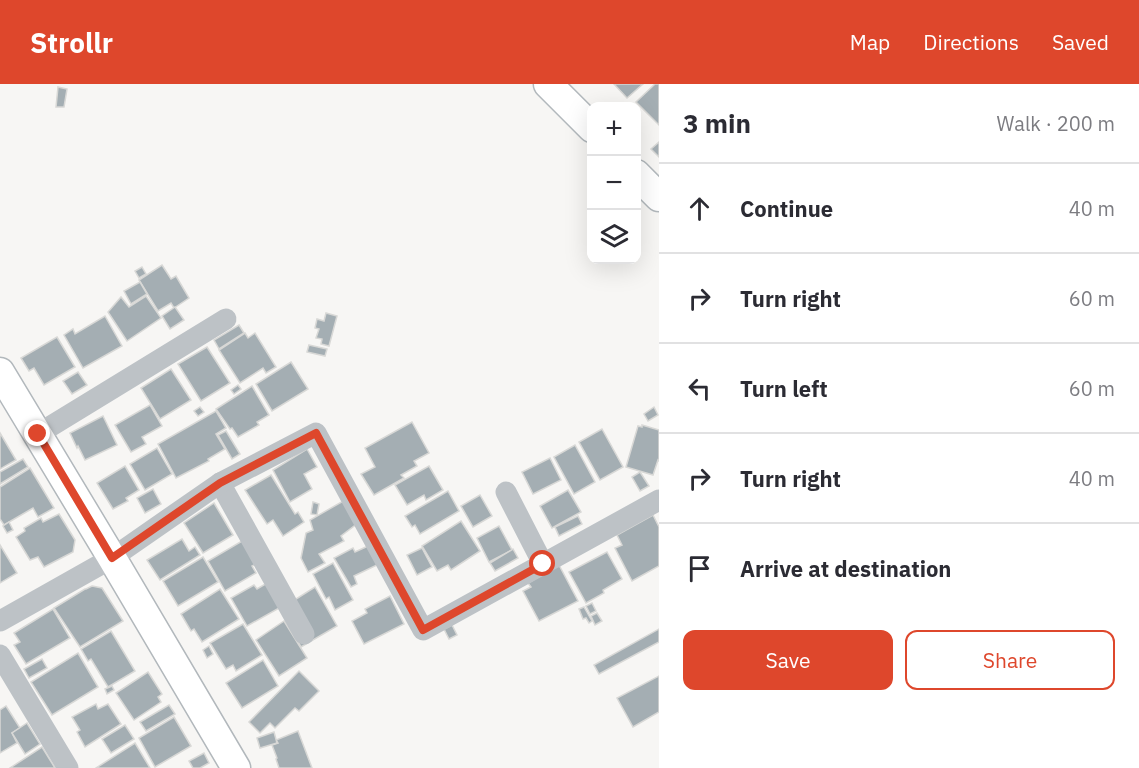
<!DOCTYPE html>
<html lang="en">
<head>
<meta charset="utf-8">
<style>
  :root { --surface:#fff; --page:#f7f7f7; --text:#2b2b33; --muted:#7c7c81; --line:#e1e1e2; --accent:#de472c }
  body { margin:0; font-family:"IBM Plex Sans",sans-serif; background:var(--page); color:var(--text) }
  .controls { position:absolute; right:18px; top:18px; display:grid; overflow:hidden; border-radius:12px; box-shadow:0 6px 24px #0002 }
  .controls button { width:54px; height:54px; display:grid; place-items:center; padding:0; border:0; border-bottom:2px solid var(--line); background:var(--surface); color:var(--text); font:30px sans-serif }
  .stop { position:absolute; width:18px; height:18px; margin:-14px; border:4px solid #de472c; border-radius:50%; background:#fff }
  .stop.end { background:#de472c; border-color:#fff; box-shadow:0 2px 6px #0008 }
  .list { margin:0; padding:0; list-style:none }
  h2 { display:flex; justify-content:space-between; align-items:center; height:78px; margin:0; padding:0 24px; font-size:26px }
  h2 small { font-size:20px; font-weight:400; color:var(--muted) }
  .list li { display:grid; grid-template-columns:39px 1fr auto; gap:18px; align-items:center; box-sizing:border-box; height:90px; padding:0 24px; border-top:2px solid var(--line) }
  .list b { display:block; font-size:22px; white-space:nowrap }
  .list em { font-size:20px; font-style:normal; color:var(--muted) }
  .actions { display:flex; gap:12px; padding:18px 24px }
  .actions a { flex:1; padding:14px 0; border:2px solid var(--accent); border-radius:12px; text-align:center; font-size:21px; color:var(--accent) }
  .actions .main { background:var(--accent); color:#fff }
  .icon { flex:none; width:33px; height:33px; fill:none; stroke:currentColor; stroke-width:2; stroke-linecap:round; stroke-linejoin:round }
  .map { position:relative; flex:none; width:659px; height:684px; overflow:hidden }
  header { display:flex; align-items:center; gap:36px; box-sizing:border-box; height:84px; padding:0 30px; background:var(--accent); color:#fff }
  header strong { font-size:28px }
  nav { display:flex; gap:33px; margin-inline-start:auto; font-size:21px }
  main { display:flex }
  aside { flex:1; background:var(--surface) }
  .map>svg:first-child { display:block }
  .building { fill:#a4aeb3; stroke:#d8d8d6; stroke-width:1.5 }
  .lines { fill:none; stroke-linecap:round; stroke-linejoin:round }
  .secondary-casing { stroke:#b2b8bc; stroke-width:31 }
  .street { stroke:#bdc2c6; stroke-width:21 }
  .secondary { stroke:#fff; stroke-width:28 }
  .route { stroke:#de472c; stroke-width:8 }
</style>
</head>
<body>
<header>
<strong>Strollr</strong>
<nav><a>Map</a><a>Directions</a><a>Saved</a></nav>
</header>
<main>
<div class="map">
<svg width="659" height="684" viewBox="0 0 659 684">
  <rect width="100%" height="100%" fill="#f7f6f4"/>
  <g class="building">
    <path d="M614 0H643L627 14Z"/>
    <path d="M655 0H659V41L636 18Z"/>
    <path d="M58 3 67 5 64 23H56Z"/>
    <path d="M659 58V73L651 65Z"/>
    <path d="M162 181 171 195 176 192 189 214 174 224 171 219 158 227 139 196Z"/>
    <path d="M142 183 146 190 139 194 135 187Z"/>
    <path d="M140 198 147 210 131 220 124 207Z"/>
    <path d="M146 212 161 234 127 257 108 228 121 213 129 223Z"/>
    <path d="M175 223 184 236 170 245 162 232Z"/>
    <path d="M326 229 337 232 329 262 321 260 322 255 316 254 319 245 315 244 317 235 324 237Z"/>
    <path d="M105 232 122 262 83 284 64 251 73 245 75 250Z"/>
    <path d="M239 241 244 249 219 265 214 256Z"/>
    <path d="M245 249 248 254 255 249 276 283 266 289 263 284 240 299 219 266Z"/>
    <path d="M57 253 75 283 44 301 34 284 29 287 21 274Z"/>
    <path d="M309 261 327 265 325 272 307 268Z"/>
    <path d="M207 263 230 299 201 317 178 280Z"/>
    <path d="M291 278 308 305 272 327 256 300Z"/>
    <path d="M171 285 191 316 160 335 141 304Z"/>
    <path d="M78 288 87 301 72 310 63 297Z"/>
    <path d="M238 301 241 305 234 310 231 306Z"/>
    <path d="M252 302 269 331 257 338 259 341 238 353 232 344 230 345 216 325Z"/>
    <path d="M150 321 162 342 142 353 146 360 131 368 115 341Z"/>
    <path d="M200 323 204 328 198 332 194 327Z"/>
    <path d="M654 323 658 331 648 337 644 330Z"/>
    <path d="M216 327 226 344 216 350 225 365 208 375 209 377 176 394 158 360Z"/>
    <path d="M103 332 117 361 85 376 78 362 77 364 70 349Z"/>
    <path d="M412 338 429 369 414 377 417 382 401 391 404 394 374 411 361 390 375 383 365 364Z"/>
    <path d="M642 341 659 346V377L658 376 653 391 626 383 638 342 642 343Z"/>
    <path d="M602 345 623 383 600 396 579 358Z"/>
    <path d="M226 347 240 370 232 375 218 351Z"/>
    <path d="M0 349 16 376 0 385Z"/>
    <path d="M575 361 595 398 574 410 554 373Z"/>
    <path d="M157 364 172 390 145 406 130 380Z"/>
    <path d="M307 365 317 383 304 390 312 405 290 418 273 386Z"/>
    <path d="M550 374 561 396 533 410 522 388Z"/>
    <path d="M23 375 28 383 0 400V388Z"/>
    <path d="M125 382 139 406 126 414 128 417 113 425 97 399Z"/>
    <path d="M429 382 443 406 426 416 424 411 407 421 395 401Z"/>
    <path d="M30 384 54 424 38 433 33 424 4 441 0 435V403Z"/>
    <path d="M640 388 649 402 640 407 632 393Z"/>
    <path d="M271 391 295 430 298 428 304 438 283 452 273 436 267 440 245 406Z"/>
    <path d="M153 405 161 420 145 429 137 414Z"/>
    <path d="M568 406 581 428 552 444 540 422Z"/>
    <path d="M448 407 459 427 420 450 415 441 412 443 405 432Z"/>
    <path d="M480 411 492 432 473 443 461 422Z"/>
    <path d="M345 416 358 439 341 452 344 457 319 470 325 479 308 488 301 474 306 449 313 446 310 436Z"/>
    <path d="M313 418 319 420 317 431 311 430Z"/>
    <path d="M214 419 233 451 203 469 184 439Z"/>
    <path d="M59 430 75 456 73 468 44 483 38 473 30 476 16 453 25 447 24 444 41 434 43 438Z"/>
    <path d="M653 431 659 443V482L632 497 615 464 622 461 617 451Z"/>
    <path d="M578 432 582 440 559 452 555 443Z"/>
    <path d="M461 437 480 467 451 486 448 481 437 487 422 462Z"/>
    <path d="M9 438 13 446 7 449 3 442Z"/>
    <path d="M499 442 512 466 489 478 477 454Z"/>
    <path d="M182 455 189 467 195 463 200 471 160 496 147 476Z"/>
    <path d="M242 457 256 480 252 482 256 489 225 507 208 477Z"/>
    <path d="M0 461 17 489 0 499Z"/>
    <path d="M368 462 377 481 354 492 357 500 351 503 334 474 353 464 355 468Z"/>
    <path d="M422 464 432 483 417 491 407 471Z"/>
    <path d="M513 465 518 474 495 487 490 479Z"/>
    <path d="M607 468 622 495 603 506 604 509 586 519 569 488Z"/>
    <path d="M203 473 218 498 178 522 163 497Z"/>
    <path d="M333 479 353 516 335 526 329 513 326 515 313 490Z"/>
    <path d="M559 481 578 517 539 537 523 507 531 503 528 499Z"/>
    <path d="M267 499 281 523 247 542 231 514 254 501 257 505Z"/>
    <path d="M92 502 102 504 123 537 80 563 54 524 85 505H86Z"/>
    <path d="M315 503 337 542 301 563 290 544 296 515Z"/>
    <path d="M220 505 239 535 202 558 194 545 191 547 181 530Z"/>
    <path d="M390 512 404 540 364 560 352 537 367 529 365 525Z"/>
    <path d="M592 519 596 527 590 530 586 522Z"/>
    <path d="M584 523 592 537 589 539 586 534 583 535 579 525Z"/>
    <path d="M53 525 70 554 26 580 14 561 20 558 14 549Z"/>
    <path d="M597 529 602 537 595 541 591 532Z"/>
    <path d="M284 537 307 574 279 592 256 556Z"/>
    <path d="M243 540 262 571 236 587 233 581 226 585 210 559Z"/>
    <path d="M452 541 457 551 449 555 444 545Z"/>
    <path d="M659 545V558L599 590 594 581Z"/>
    <path d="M111 547 135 587 108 603 91 575 88 577 81 565Z"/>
    <path d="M209 562 213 570 207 574 203 566Z"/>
    <path d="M78 569 98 603 52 631 31 598Z"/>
    <path d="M42 575 47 584 29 594 24 585Z"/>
    <path d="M263 576 278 602 242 624 226 599Z"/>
    <path d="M299 587 319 607 299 627 295 624 275 644 270 639 260 649 249 638Z"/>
    <path d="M148 588 162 610 158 613 161 618 134 636 116 609Z"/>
    <path d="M659 592V628L633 643 617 614Z"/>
    <path d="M112 602 114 606 107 610 105 605Z"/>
    <path d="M96 620 98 625 108 620 121 640 85 663 77 648 80 646 72 633Z"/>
    <path d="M169 621 175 630 146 647 140 638Z"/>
    <path d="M6 622 20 644 12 649 17 659 0 669V626Z"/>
    <path d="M174 633 191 662 155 683 139 654Z"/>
    <path d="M27 639 40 660 25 670 12 649Z"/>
    <path d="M125 641 134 655 111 669 102 655Z"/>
    <path d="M298 647 312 684H279L276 675 277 674 272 661 278 659 276 656Z"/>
    <path d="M274 648 277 659 260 664 257 654Z"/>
    <path d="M135 659 150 684H96Z"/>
    <path d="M42 663 55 684H10Z"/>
    <path d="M204 669 209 679 200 684H193L189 677Z"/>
  </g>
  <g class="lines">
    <g class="secondary-casing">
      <g id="secondary">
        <path d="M548 0 592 44"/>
        <path d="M636 90 659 113"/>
        <path d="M0 288 112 474 236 684"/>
      </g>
    </g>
    <g class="street">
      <path d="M38 350 226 235"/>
      <path d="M220 399 304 550"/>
      <path d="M506 408 543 480"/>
      <path d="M0 537 112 474 220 399 316 349 423 546 659 416"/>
      <path d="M0 571 68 684"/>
    </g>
    <use href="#secondary" class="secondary"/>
  </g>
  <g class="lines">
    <path class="route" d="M38 350 112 474 220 399 316 349 423 546 543 480"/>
  </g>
</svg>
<div class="controls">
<button>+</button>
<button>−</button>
<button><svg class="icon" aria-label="layers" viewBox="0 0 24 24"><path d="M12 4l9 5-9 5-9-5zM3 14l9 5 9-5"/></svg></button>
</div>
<div class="stop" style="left:543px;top:480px"></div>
<div class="stop end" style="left:38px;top:350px"></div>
</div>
<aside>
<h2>3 min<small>Walk · 200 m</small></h2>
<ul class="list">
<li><svg class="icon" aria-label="ahead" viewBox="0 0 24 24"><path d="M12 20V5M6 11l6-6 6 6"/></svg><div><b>Continue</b></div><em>40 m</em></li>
<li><svg class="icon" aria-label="right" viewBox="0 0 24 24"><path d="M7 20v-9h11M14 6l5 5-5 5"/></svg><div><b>Turn right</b></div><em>60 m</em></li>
<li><svg class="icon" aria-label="left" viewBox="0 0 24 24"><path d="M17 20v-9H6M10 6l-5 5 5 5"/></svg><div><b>Turn left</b></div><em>60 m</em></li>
<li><svg class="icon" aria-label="right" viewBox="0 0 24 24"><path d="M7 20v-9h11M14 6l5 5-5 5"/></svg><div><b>Turn right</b></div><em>40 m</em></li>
<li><svg class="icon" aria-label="arrive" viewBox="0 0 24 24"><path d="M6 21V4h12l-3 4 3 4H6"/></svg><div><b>Arrive at destination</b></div></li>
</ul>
<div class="actions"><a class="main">Save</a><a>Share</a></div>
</aside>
</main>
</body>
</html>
